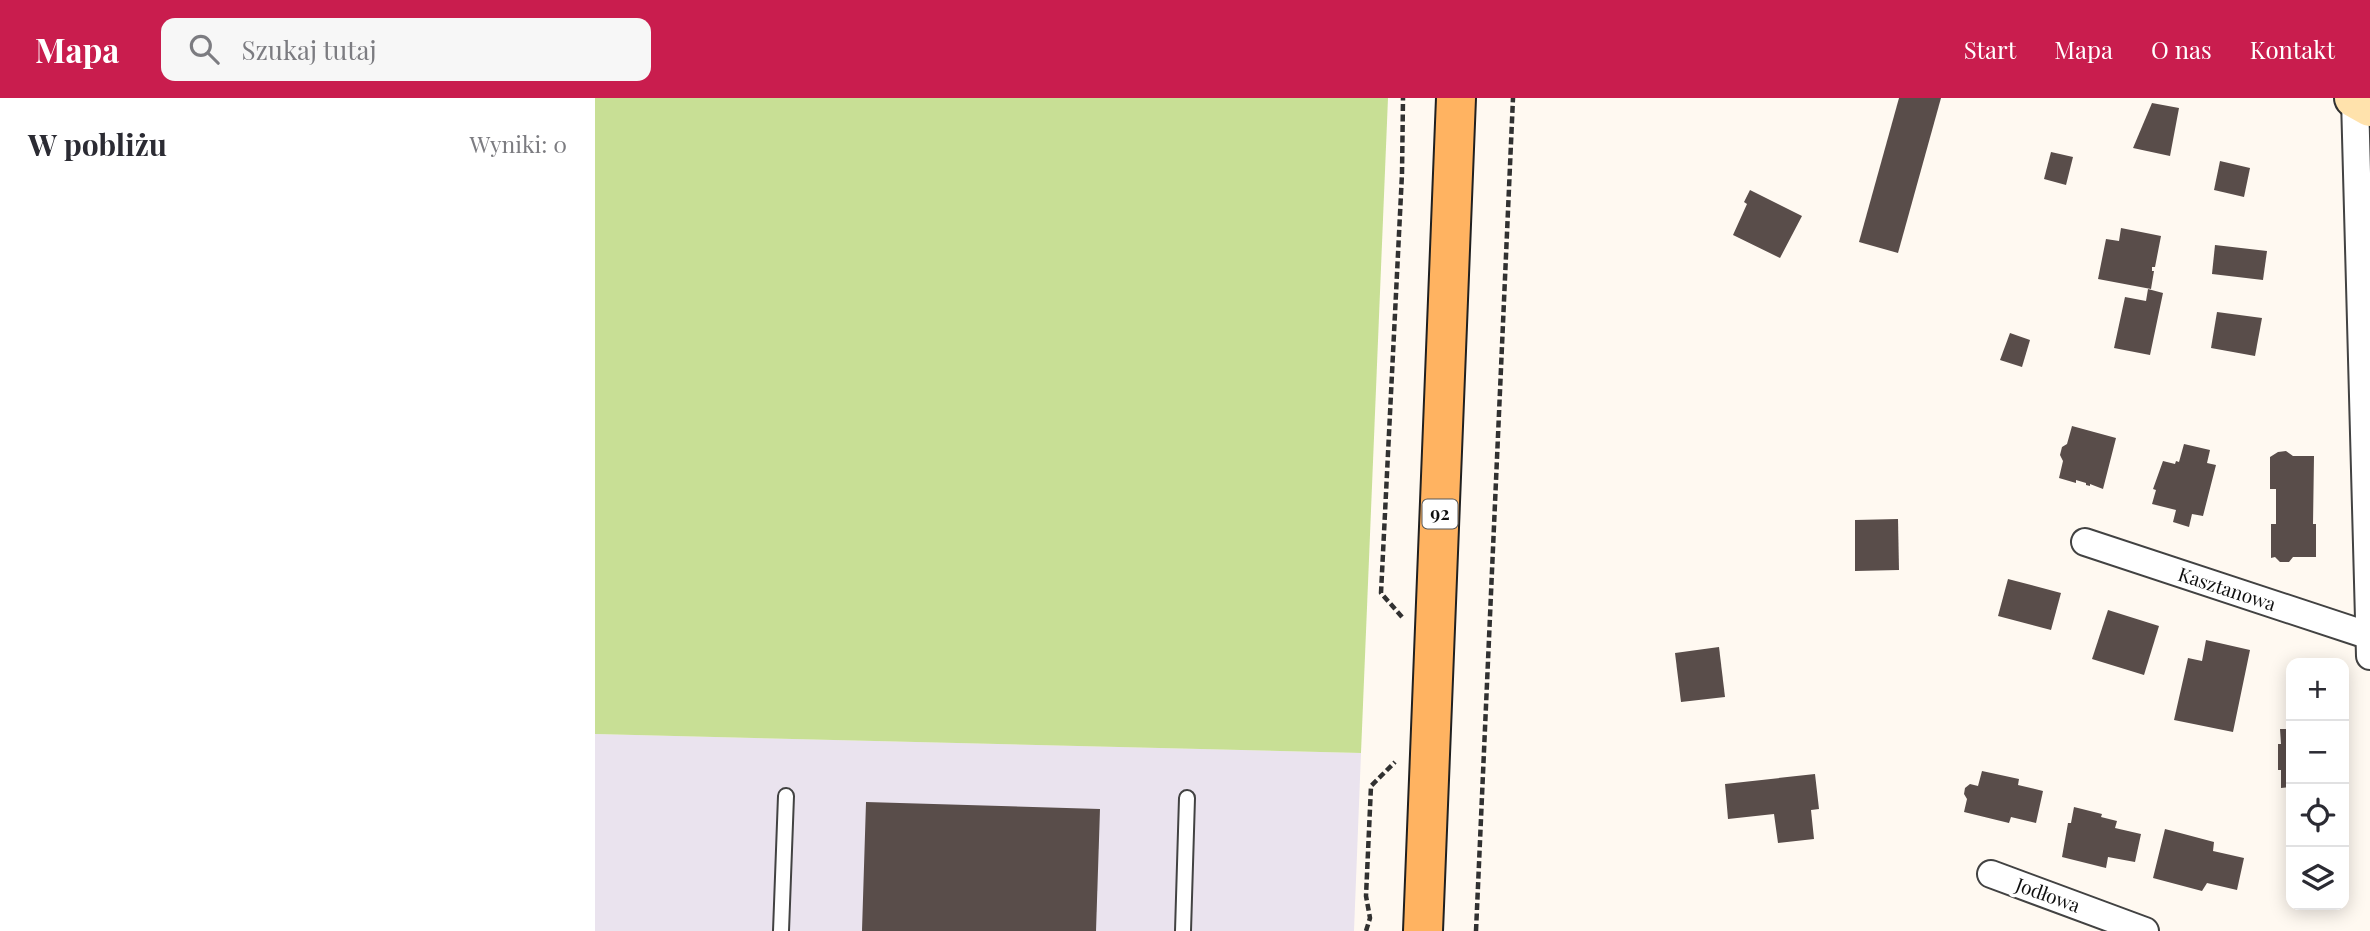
<!DOCTYPE html>
<html lang="pl">
<head>
<meta charset="utf-8">
<style>
  :root { --surface:#fff; --page:#f7f7f7; --text:#2b2b33; --muted:#7c7c81; --line:#e1e1e2; --accent:#c91d4e }
  body { margin:0; font-family:"Playfair Display",serif; background:var(--page); color:var(--text) }
  .controls { position:absolute; right:21px; bottom:21px; display:grid; overflow:hidden; border-radius:14px; box-shadow:0 4px 18px #0003 }
  .controls button { width:63px; height:63px; display:grid; place-items:center; padding:0; border:0; border-bottom:2px solid var(--line); background:var(--surface); color:var(--text); font:35px sans-serif }
  .list { margin:0; padding:0; list-style:none }
  h2 { display:flex; justify-content:space-between; align-items:center; height:91px; margin:0; padding:0 28px; font-size:30px }
  h2 small { font-size:23px; font-weight:400; color:var(--muted) }
  .icon { flex:none; width:38px; height:38px; fill:none; stroke:currentColor; stroke-width:2; stroke-linecap:round; stroke-linejoin:round }
  .map { position:relative; flex:none; width:1775px; height:833px; overflow:hidden }
  header { display:flex; align-items:center; gap:42px; box-sizing:border-box; height:98px; padding:0 35px; background:var(--accent); color:#fff }
  header strong { font-size:33px }
  nav { display:flex; gap:38px; margin-inline-start:auto; font-size:24px }
  .search { width:490px; height:63px; background:var(--page); display:flex; align-items:center; gap:18px; box-sizing:border-box; padding:0 24px; border-radius:14px; color:var(--muted); font-size:26px }
  main { display:flex }
  aside { flex:1; background:var(--surface) }
  .map>svg:first-child { display:block }
  .industrial { fill:#eae3ee }
  .forest { fill:#c8df95 }
  .building { fill:#594d4a }
  .lines { fill:none; stroke-linecap:round; stroke-linejoin:round }
  .lane-casing { stroke:#424242; stroke-width:18 }
  .street-casing { stroke:#424242; stroke-width:30 }
  .secondary-casing { stroke:#313131; stroke-width:42 }
  .primary-casing { stroke:#202020; stroke-width:42 }
  .path { stroke:#313131; stroke-width:4.5; stroke-dasharray:7 3.5; stroke-linecap:butt }
  .lane { stroke:#fff; stroke-width:14 }
  .street { stroke:#fff; stroke-width:26 }
  .secondary { stroke:#ffe2ac; stroke-width:38 }
  .primary { stroke:#ffb361; stroke-width:38 }
  .labels { text-anchor:middle; stroke-width:7; stroke-linejoin:round; paint-order:stroke }
  .shield { fill:#fff; stroke:#575757; stroke-width:2 }
  .shield-label { font-size:18px; font-weight:bold; fill:#0f0f0f }
  .street-label { font-size:19px; fill:#0f0f0f; stroke:#fff }
</style>
</head>
<body>
<header>
<strong>Mapa</strong>
<div class="search"><svg class="icon" aria-label="search" viewBox="0 0 24 24"><circle cx="10" cy="10" r="6"/><path d="M15 15l6 6"/></svg>Szukaj tutaj</div>
<nav><a>Start</a><a>Mapa</a><a>O nas</a><a>Kontakt</a></nav>
</header>
<main>
<aside>
<h2>W pobliżu<small>Wyniki: 0</small></h2>
<ul class="list">
</ul>
</aside>
<div class="map">
<svg width="1775" height="833" viewBox="0 0 1775 833">
  <rect width="100%" height="100%" fill="#fff9f1"/>
  <path class="industrial" d="M0 636 766 655 759 833H0Z"/>
  <path class="forest" d="M0 0H793L766 655 0 636Z"/>
  <g class="building">
    <path d="M1304 0H1346L1303 155 1264 144Z"/>
    <path d="M1557 5 1584 10 1575 58 1538 50Z"/>
    <path d="M1456 54 1478 59 1471 87 1449 81Z"/>
    <path d="M1625 63 1655 70 1649 99 1619 92Z"/>
    <path d="M1155 92 1207 118 1185 160 1138 137 1152 106 1149 104Z"/>
    <path d="M1526 130 1566 138 1560 169H1557V173H1559L1556 191 1503 181 1511 141 1524 143Z"/>
    <path d="M1620 147 1672 153 1668 182 1617 176Z"/>
    <path d="M1553 191 1568 195 1555 257 1519 250 1530 199 1551 203Z"/>
    <path d="M1622 214 1667 220 1660 258 1616 250Z"/>
    <path d="M1415 235 1435 242 1427 269 1405 262Z"/>
    <path d="M1477 328 1521 340 1508 391 1495 386V388L1491 387V385L1481 382V385L1464 380 1468 363 1465 357 1467 349 1472 346Z"/>
    <path d="M1589 346 1615 352 1612 365 1621 367 1608 418 1597 416 1594 429 1578 424 1581 412 1557 406 1561 392 1558 391 1568 363 1580 366 1581 363 1584 364Z"/>
    <path d="M1691 353 1698 358H1719L1718 426H1721V459H1698L1694 464H1685L1680 459 1676 460V426H1681V391H1675V359L1683 354Z"/>
    <path d="M1303 421 1304 472 1260 473V422Z"/>
    <path d="M1413 481 1466 495 1456 532 1403 518Z"/>
    <path d="M1513 512 1564 528 1549 577 1497 561Z"/>
    <path d="M1611 542 1655 552 1638 634 1579 622 1593 560 1607 563Z"/>
    <path d="M1124 549 1130 599 1086 604 1080 555Z"/>
    <path d="M1685 631H1696V689L1686 690V672H1683V646H1686Z"/>
    <path d="M1387 673 1424 681 1423 687 1448 693 1441 725 1416 719 1414 725 1369 714 1372 701 1369 696 1370 690 1375 686 1383 688Z"/>
    <path d="M1220 676 1224 711 1216 712 1219 741 1183 745 1179 716 1133 721 1130 686Z"/>
    <path d="M271 704 505 711 501 833H267Z"/>
    <path d="M1479 709 1507 716 1506 719 1522 723 1520 730 1546 736 1540 764 1513 759 1511 770 1467 759 1473 725H1476Z"/>
    <path d="M1570 731 1619 744 1618 753 1649 760 1642 792 1612 785 1607 793 1558 780Z"/>
  </g>
  <g class="lines">
    <g class="lane-casing">
      <g id="lane">
        <path d="M186 833 191 698"/>
        <path d="M588 833 592 700"/>
      </g>
    </g>
    <g class="street-casing">
      <g id="street">
        <path d="M1760 1 1775 558"/>
        <path d="M1490 444 1775 538"/>
        <path d="M1396 776 1550 833"/>
      </g>
    </g>
    <g class="secondary-casing">
      <path id="secondary" d="M1759 0 1775 9"/>
    </g>
    <g class="primary-casing">
      <path id="primary" d="M828 833 861 0"/>
    </g>
    <g class="path">
      <path d="M807 519 786 495 807 76 808 0"/>
      <path d="M771 833 775 820 771 798 776 688 800 664"/>
      <path d="M881 833 918 0"/>
    </g>
    <use href="#lane" class="lane"/>
    <use href="#street" class="street"/>
    <use href="#secondary" class="secondary"/>
    <use href="#primary" class="primary"/>
  </g>
  <g class="labels">
    <rect class="shield" x="827.5" y="401.5" width="35" height="29" rx="5"/>
    <g class="shield-label">
      <text x="845" y="422">92</text>
    </g>
    <g class="street-label">
      <text transform="translate(1632 491) rotate(18)" y="7">Kasztanowa</text>
      <text transform="translate(1453 797) rotate(20)" y="7">Jodłowa</text>
    </g>
  </g>
</svg>
<div class="controls">
<button>+</button>
<button>−</button>
<button><svg class="icon" aria-label="locate" viewBox="0 0 24 24"><circle cx="12" cy="12" r="6"/><path d="M12 2v4M12 18v4M2 12h4M18 12h4"/></svg></button>
<button><svg class="icon" aria-label="layers" viewBox="0 0 24 24"><path d="M12 4l9 5-9 5-9-5zM3 14l9 5 9-5"/></svg></button>
</div>
</div>
</main>
</body>
</html>
